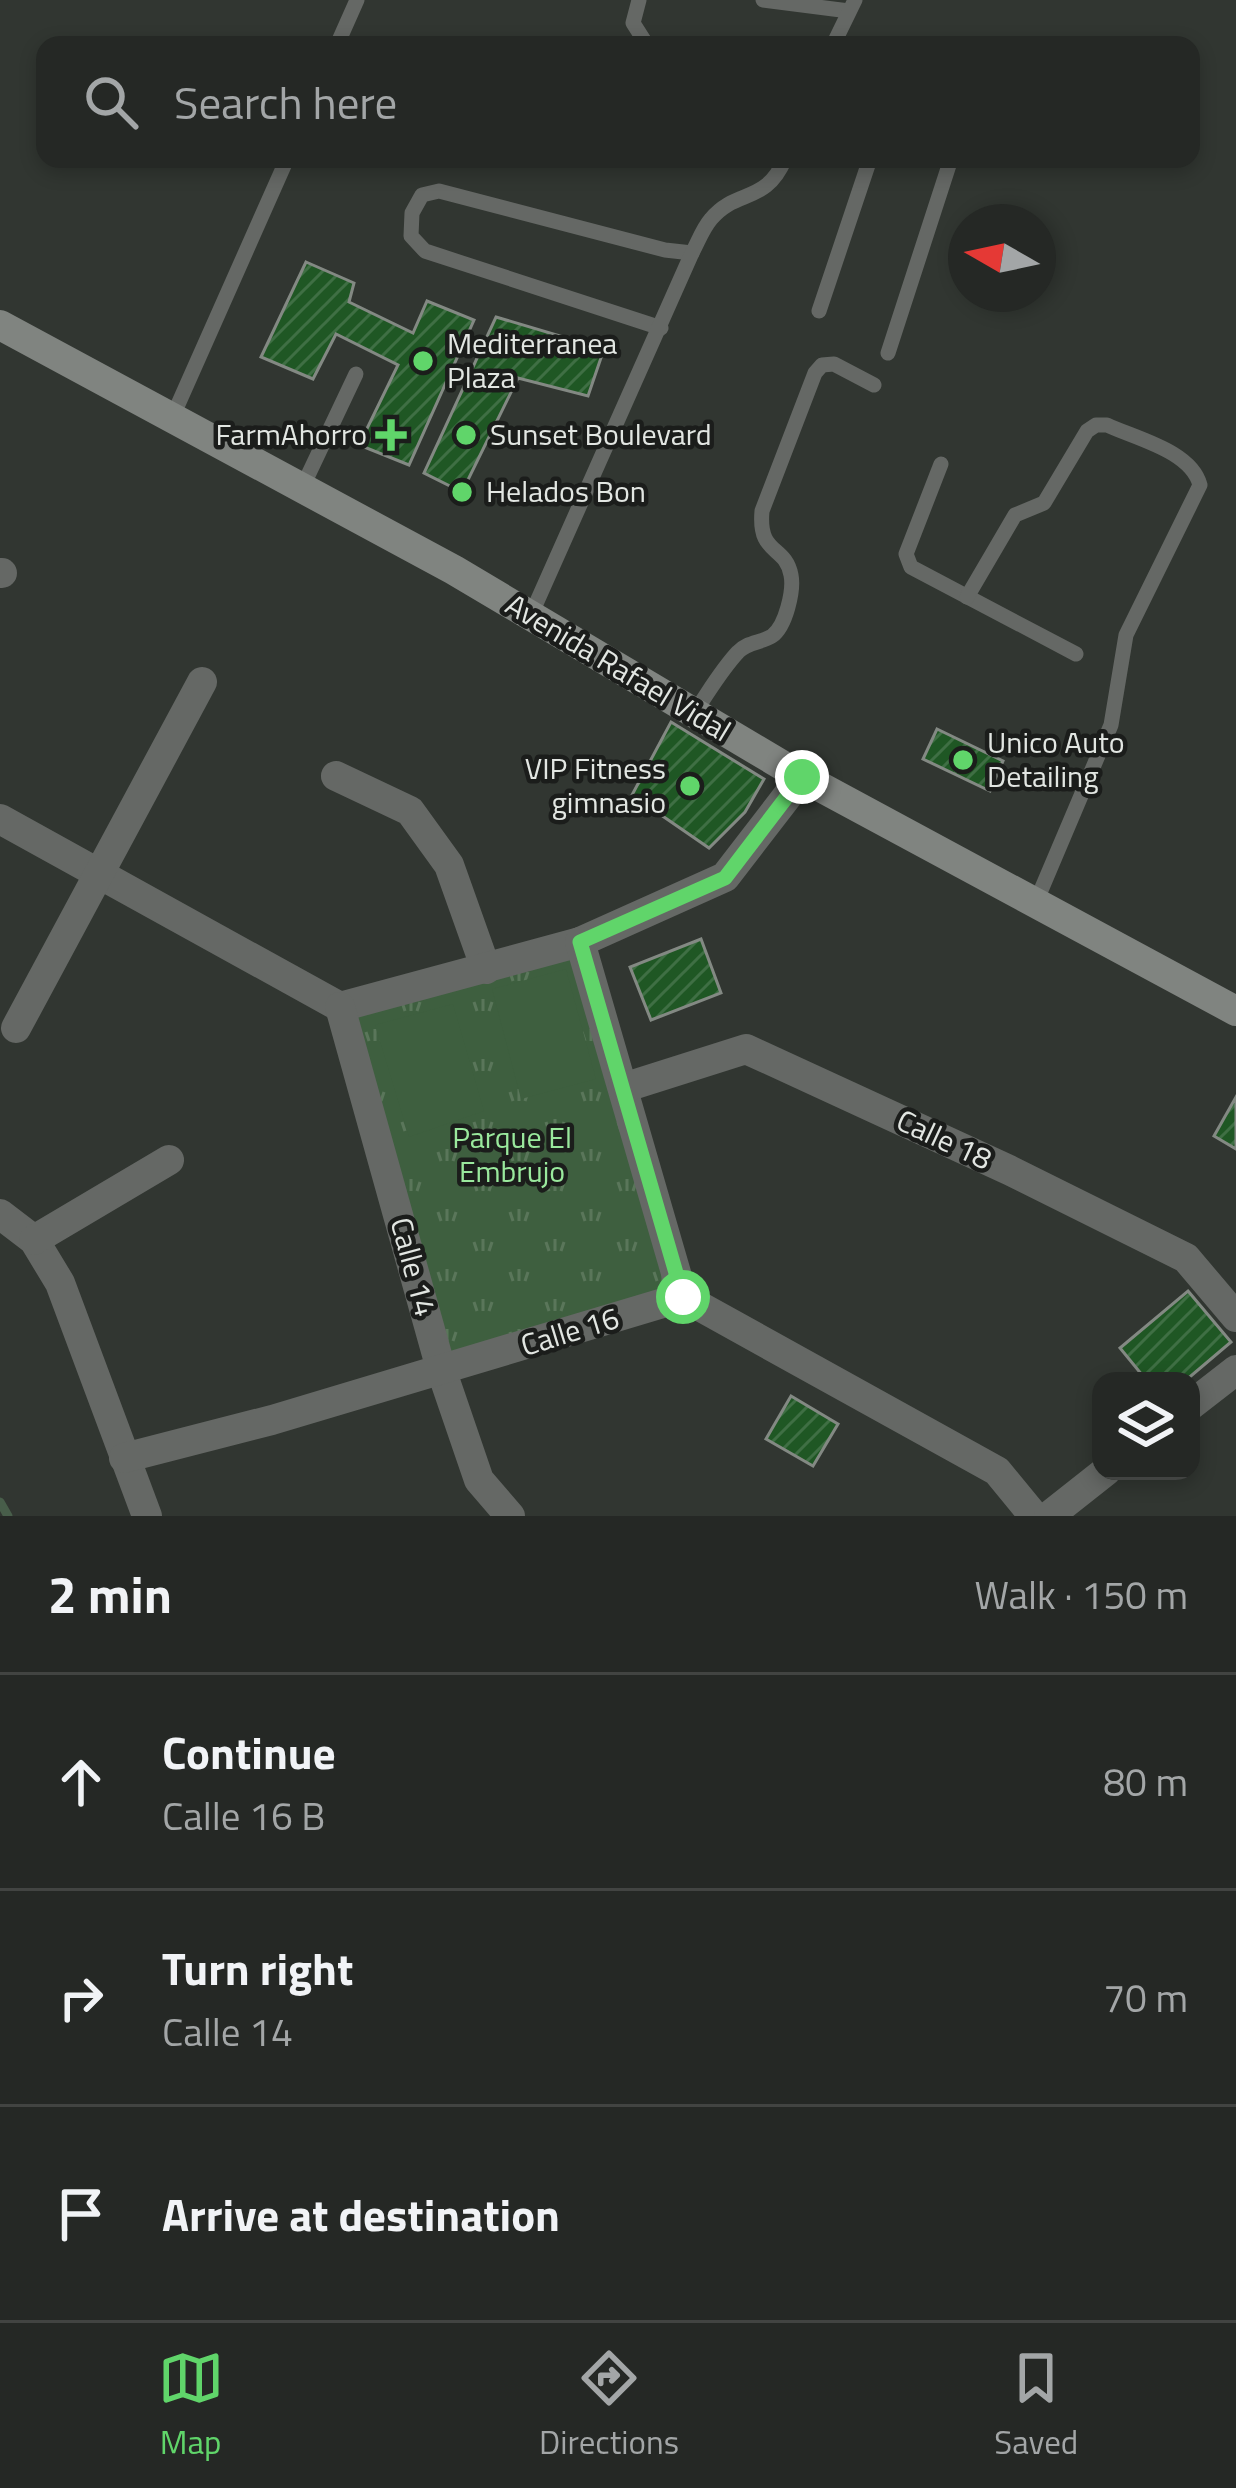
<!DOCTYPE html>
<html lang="en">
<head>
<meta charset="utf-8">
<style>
  :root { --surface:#252825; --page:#313432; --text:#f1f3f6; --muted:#a3a6a7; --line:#424442; --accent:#60d56a }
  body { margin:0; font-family:"Titillium Web",sans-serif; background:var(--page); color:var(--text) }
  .controls { position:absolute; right:36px; bottom:36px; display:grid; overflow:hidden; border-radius:24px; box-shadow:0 6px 18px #0003 }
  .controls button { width:108px; height:108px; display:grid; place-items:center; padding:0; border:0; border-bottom:3px solid var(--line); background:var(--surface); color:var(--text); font:60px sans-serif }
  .compass { position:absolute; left:948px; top:204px; width:108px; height:108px; border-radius:50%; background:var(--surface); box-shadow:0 6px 18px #0003; rotate:279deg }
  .stop { position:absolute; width:36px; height:36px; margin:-27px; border:9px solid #60d56a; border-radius:50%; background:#fff }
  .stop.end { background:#60d56a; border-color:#fff; box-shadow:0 3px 12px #0008 }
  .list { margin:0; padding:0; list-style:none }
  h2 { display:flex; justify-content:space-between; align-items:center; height:156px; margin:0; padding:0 48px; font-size:51px }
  h2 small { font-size:39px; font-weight:400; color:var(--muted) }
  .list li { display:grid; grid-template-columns:78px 1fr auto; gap:36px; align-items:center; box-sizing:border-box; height:216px; padding:0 48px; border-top:3px solid var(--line) }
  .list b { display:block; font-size:45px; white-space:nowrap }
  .list p { margin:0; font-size:39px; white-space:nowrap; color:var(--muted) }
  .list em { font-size:39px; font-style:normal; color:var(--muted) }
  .icon { flex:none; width:66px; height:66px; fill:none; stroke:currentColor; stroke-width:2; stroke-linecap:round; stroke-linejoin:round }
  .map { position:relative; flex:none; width:1236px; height:1516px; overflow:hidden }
  .search { position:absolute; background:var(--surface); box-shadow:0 6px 18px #0003; left:36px; right:36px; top:36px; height:132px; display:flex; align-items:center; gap:30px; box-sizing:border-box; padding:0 42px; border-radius:24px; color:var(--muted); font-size:45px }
  .sheet { height:804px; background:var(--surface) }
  nav { display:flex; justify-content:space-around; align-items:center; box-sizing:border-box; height:168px; border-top:3px solid var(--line); background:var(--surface); font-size:33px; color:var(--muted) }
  nav a { display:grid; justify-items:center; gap:6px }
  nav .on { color:var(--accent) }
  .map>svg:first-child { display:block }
  .grass { fill:url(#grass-tufts) }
  .pitch { fill:#3e5f3f }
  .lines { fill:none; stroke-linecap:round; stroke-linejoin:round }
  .stream { stroke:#485e4a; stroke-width:9 }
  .building { fill:url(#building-hatch); stroke:#838983; stroke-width:3 }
  .service { stroke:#656865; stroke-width:15 }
  .minor { stroke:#656865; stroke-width:30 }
  .secondary { stroke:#808480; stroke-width:30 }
  .route { stroke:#60d56a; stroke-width:15 }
  .poi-dot { fill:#60d56a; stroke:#1b1d1b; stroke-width:4.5 }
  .labels { text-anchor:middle; stroke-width:9; stroke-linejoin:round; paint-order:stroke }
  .poi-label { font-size:30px; fill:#e2e6e2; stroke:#1b1d1b; text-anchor:start }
  .street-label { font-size:30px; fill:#e2e6e2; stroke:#1b1d1b }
  .park-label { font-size:30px; fill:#9ae99d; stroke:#1b1d1b }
</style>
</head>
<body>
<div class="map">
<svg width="1236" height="1516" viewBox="0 0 1236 1516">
  <defs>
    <pattern id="grass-tufts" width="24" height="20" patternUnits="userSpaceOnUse" patternTransform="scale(3)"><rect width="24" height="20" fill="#3e5f3f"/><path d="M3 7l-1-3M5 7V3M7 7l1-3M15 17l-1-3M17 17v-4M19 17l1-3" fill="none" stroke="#5a765a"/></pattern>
    <pattern id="building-hatch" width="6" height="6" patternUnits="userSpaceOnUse" patternTransform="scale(3)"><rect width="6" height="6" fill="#1f5724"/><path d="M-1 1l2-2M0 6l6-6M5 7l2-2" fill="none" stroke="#3f6f44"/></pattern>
  </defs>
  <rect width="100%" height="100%" fill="#313631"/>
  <path class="grass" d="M580 942 683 1297 441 1369 340 1007Z"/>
  <g class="pitch">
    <path d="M566 969 596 1079 521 1099 492 989Z"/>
    <path d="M453 1004 484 1111 409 1137 375 1025Z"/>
  </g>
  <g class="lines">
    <path class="stream" d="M0 1502 8 1516"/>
  </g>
  <g class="building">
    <path d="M306 262 354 283 349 302 413 333 427 301 474 320 409 465 359 445 398 365 336 334 313 379 261 357Z"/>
    <path d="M496 317 604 349 588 396 518 378 462 492 424 473Z"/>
    <path d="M671 722 764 779 745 812 709 848 632 795Z"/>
    <path d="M937 729 1003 761 990 791 923 759Z"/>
    <path d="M701 939 721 993 651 1020 630 967Z"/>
    <path d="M1236 1097V1149L1214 1136Z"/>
    <path d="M1188 1291 1231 1342 1185 1381H1147L1120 1348Z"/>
    <path d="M791 1396 838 1424 813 1466 766 1439Z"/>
  </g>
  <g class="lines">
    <g class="service">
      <path d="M639 0 633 23 647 45"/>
      <path d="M763 0 849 11"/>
      <path d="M337 45 357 0"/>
      <path d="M833 45 855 0"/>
      <path d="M819 311 870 159"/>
      <path d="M661 328 425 251 411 236 412 213 422 195 439 191 665 250 692 253"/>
      <path d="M888 353 951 159"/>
      <path d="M172 418 287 159"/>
      <path d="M941 464 906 554 911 567 1076 654"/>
      <path d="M302 488 356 374"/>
      <path d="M967 597 1015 515 1044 503 1087 431 1096 425H1107C1137 439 1191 451 1200 485L1126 635 1111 725 1036 902"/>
      <path d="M531 615 692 253C698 242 703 228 711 219 737 188 765 205 785 159"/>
      <path d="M694 713C708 693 721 670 738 652 747 642 761 643 772 636 786 626 794 590 791 575 785 544 758 556 762 511L815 373 822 365 834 364 874 385"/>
    </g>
    <g class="minor">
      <path d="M0 573H2"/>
      <path d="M336 776 410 811 449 865 486 969"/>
      <path d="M0 819 340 1007 580 942 725 877 802 777"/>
      <path d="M580 942 683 1297"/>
      <path d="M340 1007 441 1369 479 1480 510 1516"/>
      <path d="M16 1028 202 682"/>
      <path d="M623 1088 746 1049 1009 1170 1186 1258 1236 1317"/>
      <path d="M0 1214 34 1240 60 1283 147 1516"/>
      <path d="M34 1240 169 1160"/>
      <path d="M1191 1405 1236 1370"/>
      <path d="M124 1458 272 1420 683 1297 997 1471 1034 1516"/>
      <path d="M1049 1516 1106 1471"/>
    </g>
    <path class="secondary" d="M0 325 454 570 802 777 1236 1011"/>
  </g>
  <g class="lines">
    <path class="route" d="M683 1297 580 942 725 878 802 777"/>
  </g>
  <g class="poi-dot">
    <circle cx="423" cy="361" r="12"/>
    <path d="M385 417h12v12h12v12h-12v12h-12v-12h-12v-12h12z"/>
    <circle cx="466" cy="435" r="12"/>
    <circle cx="462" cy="492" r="12"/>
    <circle cx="963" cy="760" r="12"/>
    <circle cx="690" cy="786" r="12"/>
  </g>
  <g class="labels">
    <g class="poi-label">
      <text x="447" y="354">Mediterranea<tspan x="447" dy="34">Plaza</tspan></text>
      <text x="367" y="445" text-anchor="end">FarmAhorro</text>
      <text x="490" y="445">Sunset Boulevard</text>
      <text x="486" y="502">Helados Bon</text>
      <text x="987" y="753">Unico Auto<tspan x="987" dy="34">Detailing</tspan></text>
      <text x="666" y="779" text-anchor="end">VIP Fitness<tspan x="666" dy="34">gimnasio</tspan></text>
    </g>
    <g class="street-label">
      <text transform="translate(618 668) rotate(31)" y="10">Avenida Rafael Vidal</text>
      <text transform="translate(944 1140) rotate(25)" y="10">Calle 18</text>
      <text transform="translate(413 1267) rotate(75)" y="10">Calle 14</text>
      <text transform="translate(570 1332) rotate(-17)" y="10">Calle 16</text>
    </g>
    <g class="park-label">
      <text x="512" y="1148">Parque El<tspan x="512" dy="34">Embrujo</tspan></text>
    </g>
  </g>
</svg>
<div class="controls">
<button><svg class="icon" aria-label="layers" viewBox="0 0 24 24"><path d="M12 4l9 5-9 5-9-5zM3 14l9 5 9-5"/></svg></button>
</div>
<svg class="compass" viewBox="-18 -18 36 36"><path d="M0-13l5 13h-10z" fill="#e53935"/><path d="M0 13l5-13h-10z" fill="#a3a6a7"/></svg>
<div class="stop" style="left:683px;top:1297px"></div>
<div class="stop end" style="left:802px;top:777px"></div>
<div class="search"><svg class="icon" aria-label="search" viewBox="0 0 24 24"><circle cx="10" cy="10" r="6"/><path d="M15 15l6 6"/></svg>Search here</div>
</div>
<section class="sheet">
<h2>2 min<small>Walk · 150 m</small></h2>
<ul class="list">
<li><svg class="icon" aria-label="ahead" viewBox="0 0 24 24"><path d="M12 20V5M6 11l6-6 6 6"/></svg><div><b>Continue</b><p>Calle 16 B</p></div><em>80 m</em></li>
<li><svg class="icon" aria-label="right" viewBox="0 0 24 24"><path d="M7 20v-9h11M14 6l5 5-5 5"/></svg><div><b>Turn right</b><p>Calle 14</p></div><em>70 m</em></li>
<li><svg class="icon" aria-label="arrive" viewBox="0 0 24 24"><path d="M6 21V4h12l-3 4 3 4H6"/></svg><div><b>Arrive at destination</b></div></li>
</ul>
</section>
<nav>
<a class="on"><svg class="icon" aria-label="map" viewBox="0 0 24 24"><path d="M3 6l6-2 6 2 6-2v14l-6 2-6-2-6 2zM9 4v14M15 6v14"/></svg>Map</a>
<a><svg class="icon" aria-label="directions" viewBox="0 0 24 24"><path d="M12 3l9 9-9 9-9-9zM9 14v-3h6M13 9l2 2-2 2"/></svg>Directions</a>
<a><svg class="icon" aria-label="saved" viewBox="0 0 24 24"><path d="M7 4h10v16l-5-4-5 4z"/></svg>Saved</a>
</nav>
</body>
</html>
